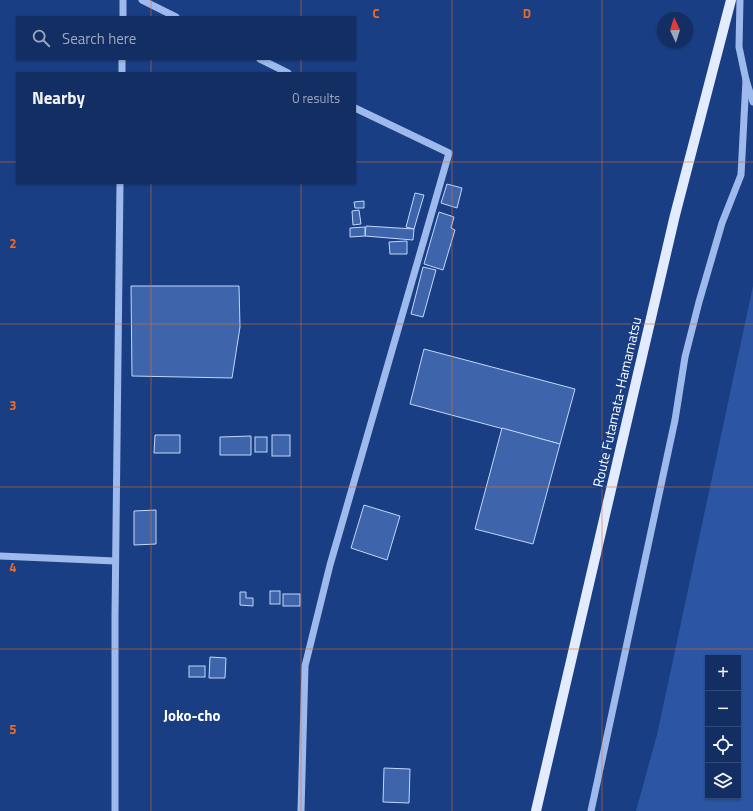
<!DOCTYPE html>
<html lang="en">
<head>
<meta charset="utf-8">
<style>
  :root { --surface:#132e63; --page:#1c3669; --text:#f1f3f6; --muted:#9da8be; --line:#324a78 }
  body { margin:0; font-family:"Titillium Web",sans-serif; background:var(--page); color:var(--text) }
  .controls { position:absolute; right:12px; bottom:12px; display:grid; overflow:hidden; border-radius:0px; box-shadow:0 1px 3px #0004 }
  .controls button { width:36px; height:36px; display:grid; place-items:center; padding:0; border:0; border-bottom:1px solid var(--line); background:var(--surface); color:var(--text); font:20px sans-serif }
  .compass { position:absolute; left:657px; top:12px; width:36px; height:36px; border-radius:50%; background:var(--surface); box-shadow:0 1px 3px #0004; rotate:356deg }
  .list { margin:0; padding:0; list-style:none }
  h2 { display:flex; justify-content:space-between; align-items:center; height:52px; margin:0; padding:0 16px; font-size:17px }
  h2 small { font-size:13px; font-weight:400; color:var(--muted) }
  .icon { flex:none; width:22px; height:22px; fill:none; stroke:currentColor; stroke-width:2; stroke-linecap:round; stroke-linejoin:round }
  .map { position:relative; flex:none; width:753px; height:811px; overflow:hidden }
  .search { position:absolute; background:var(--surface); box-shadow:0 1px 3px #0004; left:16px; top:16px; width:340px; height:44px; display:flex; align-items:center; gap:10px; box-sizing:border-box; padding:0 14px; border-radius:0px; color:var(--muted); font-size:15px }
  .panel { position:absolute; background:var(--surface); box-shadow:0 1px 3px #0004; left:16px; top:72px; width:340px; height:112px; border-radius:0px }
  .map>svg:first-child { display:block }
  .green { fill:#2c56a3; fill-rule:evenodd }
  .building { fill:#3e65ab; stroke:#c3d7f9 }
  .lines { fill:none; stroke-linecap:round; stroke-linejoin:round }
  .minor { stroke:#9ebaec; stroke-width:7 }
  .major { stroke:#e3ebff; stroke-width:10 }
  .grid { fill:none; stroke:#ea6a24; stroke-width:1; stroke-opacity:0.55 }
  .labels { text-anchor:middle; stroke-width:4; stroke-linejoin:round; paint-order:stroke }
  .street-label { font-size:14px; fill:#fff; stroke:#193e84 }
  .neighbourhood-label { font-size:15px; font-weight:bold; fill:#fff; stroke:#193e84 }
  .grid-label { font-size:13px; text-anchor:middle; font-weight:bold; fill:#ea6a24; stroke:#193e84; stroke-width:4; stroke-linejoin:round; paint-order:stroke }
</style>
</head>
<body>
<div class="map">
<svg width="753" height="811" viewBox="0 0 753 811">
  <rect width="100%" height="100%" fill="#193e84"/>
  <path class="green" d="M753 286V811H636L657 735ZM708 658H738V796H708Z"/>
  <g class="building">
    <path d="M447 184 462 188 457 208 441 203Z"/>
    <path d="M415 193 424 195 414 229 406 227Z"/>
    <path d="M364 201V208H355L354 202Z"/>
    <path d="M359 210 361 224 353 225 352 211Z"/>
    <path d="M439 212 454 217 451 228 455 230 443 270 424 264Z"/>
    <path d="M366 226 414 229 413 240 365 236Z"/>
    <path d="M365 227V236L350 237V228Z"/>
    <path d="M407 241V254H390L389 242Z"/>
    <path d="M423 267 436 270 423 317 411 314Z"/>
    <path d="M131 286H239L240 327 232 378 132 376Z"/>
    <path d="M424 349 575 389 560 444 410 404Z"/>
    <path d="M502 428 560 444 533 544 475 529Z"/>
    <path d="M155 435H180V453H154Z"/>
    <rect x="272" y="435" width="18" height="21"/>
    <path d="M251 436V455H220V437Z"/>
    <rect x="255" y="437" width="12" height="15"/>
    <path d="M364 505 400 516 387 560 351 548Z"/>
    <path d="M156 510V544L134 545V511Z"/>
    <rect x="270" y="591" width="10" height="13"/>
    <path d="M240 592H246V598H253V606L240 605Z"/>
    <rect x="283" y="594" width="17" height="12"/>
    <path d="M210 657 226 658 225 678H209Z"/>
    <rect x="189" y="666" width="16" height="11"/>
    <path d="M384 768 410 769 409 803 383 802Z"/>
  </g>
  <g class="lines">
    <g class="minor">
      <path d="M142 0 176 17"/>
      <path d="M740 0 739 47 746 80 753 102"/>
      <path d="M123 17V0"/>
      <path d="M260 59 288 73"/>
      <path d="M122 73V59"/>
      <path d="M0 556 115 561"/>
      <path d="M115 811V617L120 183"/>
      <path d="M301 811 305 666 330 565 449 153 355 108"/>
      <path d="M591 811 675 420 685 357 699 302 722 223 741 175 746 80"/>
    </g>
    <path class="major" d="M536 811 675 215 731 0"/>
  </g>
  <path class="grid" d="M151 0V17M301 0V17M452 0V811M602 0V811M151 59V73M301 59V73M0 162H17M355 162H753M151 183V811M301 183V811M0 324H753M0 487H753M0 649H753"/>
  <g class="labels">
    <g class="street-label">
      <text transform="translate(617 402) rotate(-77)" y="5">Route Futamata-Hamamatsu</text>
    </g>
    <g class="neighbourhood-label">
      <text x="192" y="721">Joko-cho</text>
    </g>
  </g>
  <g class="grid-label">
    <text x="376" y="18">C</text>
    <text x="527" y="18">D</text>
    <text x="13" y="248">2</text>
    <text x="13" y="410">3</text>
    <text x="13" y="572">4</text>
    <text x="13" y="734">5</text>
  </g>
</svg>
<div class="controls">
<button>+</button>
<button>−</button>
<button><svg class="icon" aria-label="locate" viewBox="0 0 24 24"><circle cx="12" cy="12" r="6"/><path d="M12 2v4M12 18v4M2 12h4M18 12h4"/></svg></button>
<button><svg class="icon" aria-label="layers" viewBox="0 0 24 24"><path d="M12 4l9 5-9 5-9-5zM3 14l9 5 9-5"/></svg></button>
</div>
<svg class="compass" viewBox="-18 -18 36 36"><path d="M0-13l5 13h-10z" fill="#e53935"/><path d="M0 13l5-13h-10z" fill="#9da8be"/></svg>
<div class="search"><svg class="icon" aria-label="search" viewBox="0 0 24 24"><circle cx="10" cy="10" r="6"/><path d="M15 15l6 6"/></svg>Search here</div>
<section class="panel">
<h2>Nearby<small>0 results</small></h2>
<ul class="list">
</ul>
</section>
</div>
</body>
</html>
